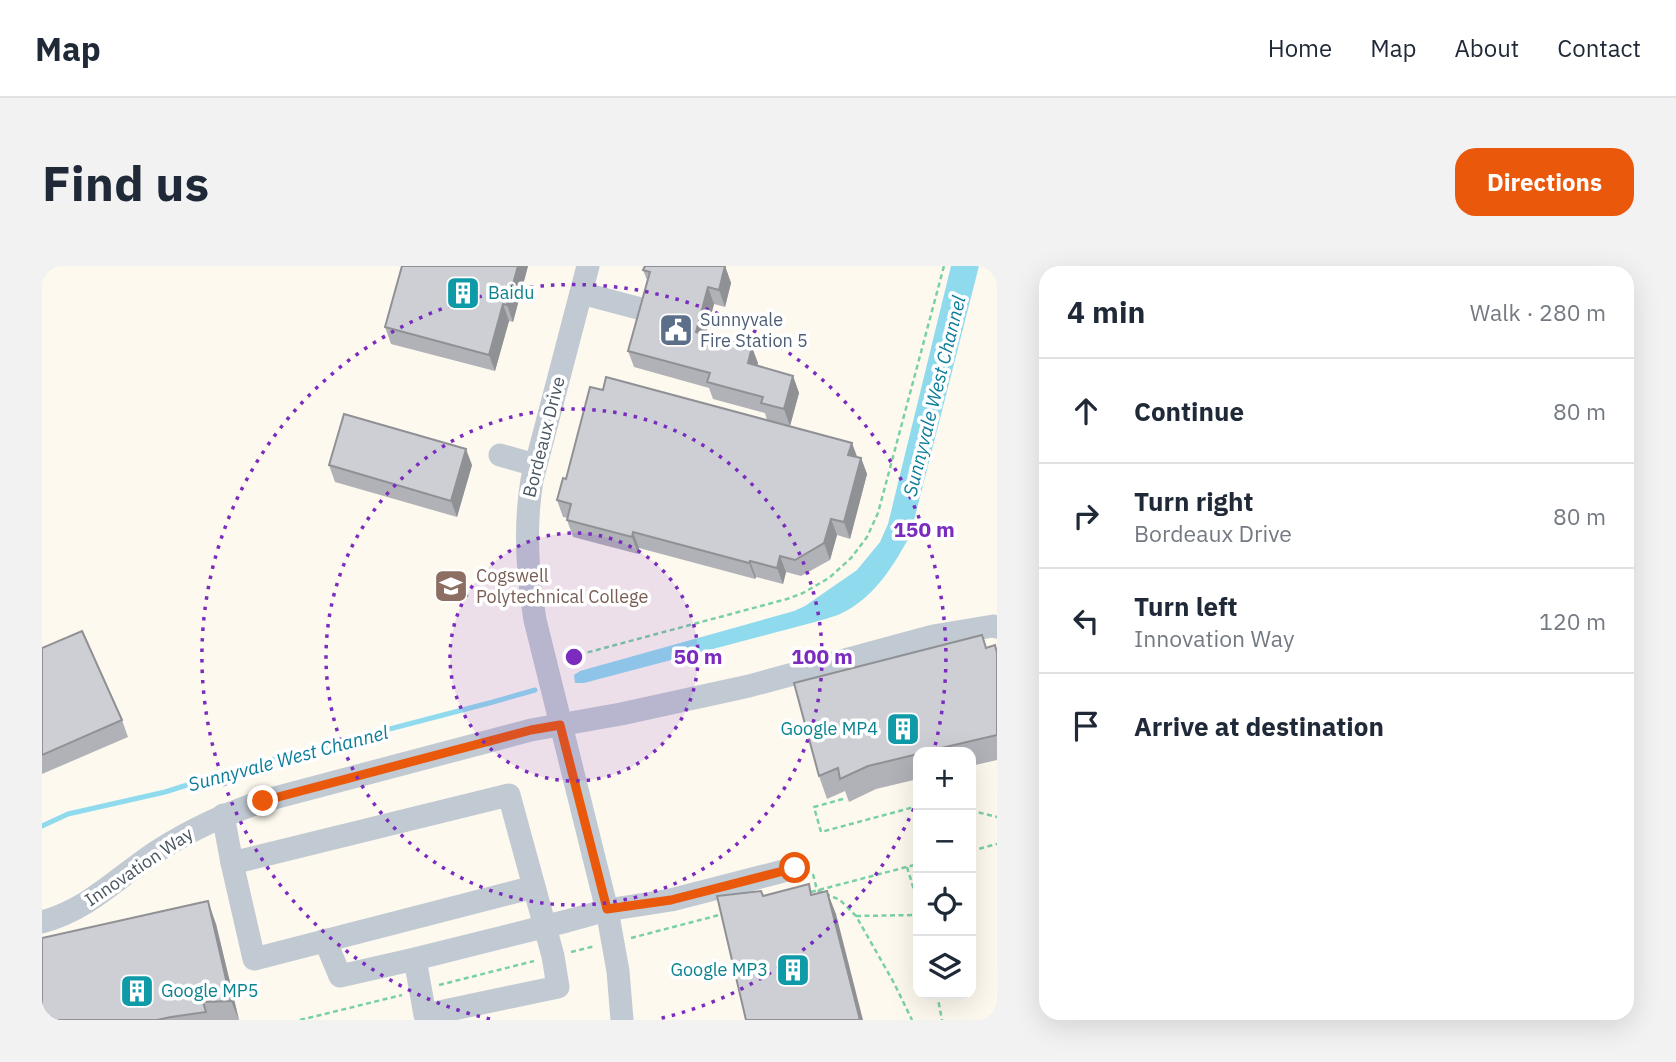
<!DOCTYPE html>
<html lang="en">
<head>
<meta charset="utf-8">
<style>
  :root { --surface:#fff; --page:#f2f2f3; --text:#1f2937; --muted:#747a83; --line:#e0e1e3; --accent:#ea580c }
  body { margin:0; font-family:"IBM Plex Sans",sans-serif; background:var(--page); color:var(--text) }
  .controls { position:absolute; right:21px; bottom:21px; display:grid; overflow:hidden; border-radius:14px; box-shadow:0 7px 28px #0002 }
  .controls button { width:63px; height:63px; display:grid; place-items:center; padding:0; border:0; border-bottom:2px solid var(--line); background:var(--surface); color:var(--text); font:35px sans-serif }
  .stop { position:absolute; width:21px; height:21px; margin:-16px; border:5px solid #ea580c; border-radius:50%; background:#fff }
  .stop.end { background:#ea580c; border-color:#fff; box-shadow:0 2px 7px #0008 }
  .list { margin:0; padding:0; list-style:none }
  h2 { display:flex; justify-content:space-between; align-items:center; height:91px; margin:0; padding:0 28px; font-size:30px }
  h2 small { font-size:23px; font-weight:400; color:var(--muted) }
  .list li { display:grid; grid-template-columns:46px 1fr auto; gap:21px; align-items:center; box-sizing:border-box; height:105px; padding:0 28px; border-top:2px solid var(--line) }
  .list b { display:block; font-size:26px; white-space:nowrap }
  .list p { margin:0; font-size:23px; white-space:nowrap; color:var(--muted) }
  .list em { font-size:23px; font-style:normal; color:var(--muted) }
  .icon { flex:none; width:38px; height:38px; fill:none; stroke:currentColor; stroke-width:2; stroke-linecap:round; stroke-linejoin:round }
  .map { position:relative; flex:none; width:955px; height:754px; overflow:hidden; border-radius:21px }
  header { display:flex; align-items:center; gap:42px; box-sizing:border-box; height:98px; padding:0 35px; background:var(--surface); border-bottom:2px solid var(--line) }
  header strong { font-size:33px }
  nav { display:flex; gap:38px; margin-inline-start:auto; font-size:24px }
  .intro { display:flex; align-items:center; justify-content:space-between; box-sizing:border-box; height:168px; padding:0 42px }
  h1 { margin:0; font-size:49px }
  .button { padding:18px 32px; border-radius:21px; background:var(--accent); color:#fff; font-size:24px; font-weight:700 }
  main { display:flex; gap:42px; padding:0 42px }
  aside { flex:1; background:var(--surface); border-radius:21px; box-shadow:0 7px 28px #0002 }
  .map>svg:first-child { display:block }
  .commercial { fill:#fdf9ef; fill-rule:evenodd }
  .water { fill:#90daee }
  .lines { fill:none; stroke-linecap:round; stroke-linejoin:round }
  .stream { stroke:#90daee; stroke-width:5 }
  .path { stroke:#7ad0a6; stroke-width:2.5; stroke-dasharray:5 3.5; stroke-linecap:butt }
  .minor { stroke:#c1cad2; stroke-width:23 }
  .wall { fill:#b0b2b7 }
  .shaded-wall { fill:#909195 }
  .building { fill:#cdcfd5; stroke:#909195; stroke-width:2 }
  .route { stroke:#ea580c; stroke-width:9 }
  .ring { fill:none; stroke:#7b2cbf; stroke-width:3.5; stroke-dasharray:3.5 7 }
  .labels { text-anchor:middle; stroke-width:7; stroke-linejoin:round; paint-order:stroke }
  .culture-label { font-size:18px; fill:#0d838f; stroke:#fff; text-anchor:start }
  .service-label { font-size:18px; fill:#4e5e75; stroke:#fff; text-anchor:start }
  .street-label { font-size:18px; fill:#4a5661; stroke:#fff }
  .education-label { font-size:18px; fill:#785e54; stroke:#fff; text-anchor:start }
  .water-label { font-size:19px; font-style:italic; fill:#0c7c9b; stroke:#fff }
  .centre { fill:#7b2cbf; stroke:#fff; stroke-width:3.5 }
  .ring-label { font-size:21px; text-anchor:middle; font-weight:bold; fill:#7b2cbf; stroke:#fff; stroke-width:7; stroke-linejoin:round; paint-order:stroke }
</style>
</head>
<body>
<header>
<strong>Map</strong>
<nav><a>Home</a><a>Map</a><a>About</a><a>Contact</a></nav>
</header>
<div class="intro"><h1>Find us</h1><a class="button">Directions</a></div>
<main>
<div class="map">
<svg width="955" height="754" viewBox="0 0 955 754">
  <rect width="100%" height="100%" fill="#f5f3f3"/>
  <path class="commercial" d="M0 0H955V754H0ZM876 486H929V728H876Z"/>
  <path class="water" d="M909 0H937L868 270C852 298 835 328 804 345 795 350 783 353 773 356L542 417H533L532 409 538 405 752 345 763 340 815 304 838 276 846 258Z"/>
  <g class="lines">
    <path class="stream" d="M0 560 26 548 123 526 202 501 451 436 493 424"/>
    <g class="path">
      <path d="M521 393 745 333 761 327 787 312 809 292 825 271 836 247 902 0"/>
      <path d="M801 533 772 541 779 566 876 540"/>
      <path d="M929 543 935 546 955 551"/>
      <path d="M929 573 931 556 930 543"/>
      <path d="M929 585 955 578"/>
      <path d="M865 601 876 637"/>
      <path d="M771 608 775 624 798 634 814 650 852 717 870 754"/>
      <path d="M769 626 876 598"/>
      <path d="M814 650 876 649"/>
      <path d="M589 672 681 648"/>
      <path d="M529 686 553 680"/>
      <path d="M397 719 492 695"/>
      <path d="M895 728 900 754"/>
      <path d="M258 754 360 729"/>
      <path d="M953 754 955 746"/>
    </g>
    <g class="minor">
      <path d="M546 0 490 214C482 262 485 307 493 354L565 644 576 705 580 754"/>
      <path d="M539 27 607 45"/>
      <path d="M458 189 493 199"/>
      <path d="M181 549 190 597 467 529 511 690 516 721 383 749 373 693 298 710 283 674"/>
      <path d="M190 597 212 693 492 621"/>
      <path d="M0 656C47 643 75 612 114 586 150 563 181 549 221 535L489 464 579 448 707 420 891 370 951 360 955 361"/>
      <path d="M373 693 525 655 565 644 629 634 753 602"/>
    </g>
  </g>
  <g class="wall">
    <path d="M486 0 471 56 467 55 453 105 349 78 343 61Z"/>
    <path d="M683 0 689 17 683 41 672 38 664 68 716 97 715 100 751 110 757 127 748 160 725 154 723 147 671 133 667 122 592 101 586 85 605 14 601 4Z"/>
    <path d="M815 191 819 192 825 208 808 273 795 269 788 294 759 310 744 306 741 318 714 311 713 313 597 282 596 288 531 271 525 254 526 252 521 251 515 234 524 213Z"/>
    <path d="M287 199H430L415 251 293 216Z"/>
    <path d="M0 382 80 454 86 471 0 508Z"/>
    <path d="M945 382 955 385V494L929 500V486H876V513L834 523 807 536 803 525 785 533 777 510Z"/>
    <path d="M174 658 197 754H0Z"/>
  </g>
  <g class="shaded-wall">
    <path d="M476 0H486L471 56 465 39Z"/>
    <path d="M683 0 689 17 683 41 677 24Z"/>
    <path d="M666 21 672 38 660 82 654 66Z"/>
    <path d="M461 38 467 55 453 105 447 89Z"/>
    <path d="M710 81 716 97 712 114 706 97Z"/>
    <path d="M751 110 757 127 748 160 742 143Z"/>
    <path d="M810 177 816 193 806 189Z"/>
    <path d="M424 183 430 199 415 251 409 235Z"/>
    <path d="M819 192 825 208 808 273 802 256Z"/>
    <path d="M789 253 795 269 788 294 782 277Z"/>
    <path d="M591 266 597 282 596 288 590 271Z"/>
    <path d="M738 290 744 306 741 318 735 302Z"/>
    <path d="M708 295 714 311 713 313 707 297Z"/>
    <path d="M785 625 794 648 821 754H818Z"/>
    <path d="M166 635 174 658 197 754 189 735Z"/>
  </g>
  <g class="building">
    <path d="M360 0H476L465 39 461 38 447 89 343 61Z"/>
    <path d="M603 0H683L677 24 666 21 654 66 710 81 706 97 751 110 742 143 719 137 721 131 665 116 668 107 586 85 608 6 601 4Z"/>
    <path d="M564 111 810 177 806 189 819 192 802 256 789 253 782 277 753 294 738 290 735 302 708 295 707 297 591 266 590 271 525 254 529 238 515 234 521 212 524 213 548 121 561 124Z"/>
    <path d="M302 148 424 183 409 235 287 199Z"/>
    <path d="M40 365 80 454 0 489V382Z"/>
    <path d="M940 369 944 382 953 379 955 387V469L882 486H876V488L826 500 798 513 796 502 777 510 752 417Z"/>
    <path d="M767 618 769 629 785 625 818 754H704L675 630 719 625 721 630Z"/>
    <path d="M166 635 189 735 161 736 164 746 129 751 115 754H0V672Z"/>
  </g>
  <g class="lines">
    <path class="route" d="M221 535 489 464 518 459 565 643 629 634 753 602"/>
  </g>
  <circle cx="532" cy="391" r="124" fill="#7b2cbf" fill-opacity=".12"/>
  <g class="ring">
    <circle cx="532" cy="391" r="124"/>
    <circle cx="532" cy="391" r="248"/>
    <path d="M876 533A372 372 0 0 1 616 753M448 753A372 372 0 1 1 892 484"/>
  </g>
  <defs>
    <g id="building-square" transform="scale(1.75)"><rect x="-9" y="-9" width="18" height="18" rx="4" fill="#0f9aa8" stroke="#fff"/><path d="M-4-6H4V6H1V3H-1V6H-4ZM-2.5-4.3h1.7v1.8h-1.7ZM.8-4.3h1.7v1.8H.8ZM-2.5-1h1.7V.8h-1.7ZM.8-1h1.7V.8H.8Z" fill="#fff"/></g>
    <g id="civic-square" transform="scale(1.75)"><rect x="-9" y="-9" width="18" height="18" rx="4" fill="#5c6f8a" stroke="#fff"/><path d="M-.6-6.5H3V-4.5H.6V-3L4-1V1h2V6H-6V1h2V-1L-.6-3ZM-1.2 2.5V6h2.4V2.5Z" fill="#fff"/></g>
    <g id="school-square" transform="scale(1.75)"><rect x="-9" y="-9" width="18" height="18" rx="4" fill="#8d6e63" stroke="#fff"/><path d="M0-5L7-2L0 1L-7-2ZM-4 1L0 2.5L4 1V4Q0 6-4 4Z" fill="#fff"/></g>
  </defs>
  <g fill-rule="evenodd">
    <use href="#building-square" x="421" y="27"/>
    <use href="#civic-square" x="634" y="64"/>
    <use href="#school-square" x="409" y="320"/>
    <use href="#building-square" x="861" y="463"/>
    <use href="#building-square" x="751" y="704"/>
    <use href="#building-square" x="95" y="725"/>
  </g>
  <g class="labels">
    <g class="culture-label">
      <text x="446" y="33">Baidu</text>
      <text x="836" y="469" text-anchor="end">Google MP4</text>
      <text x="726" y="710" text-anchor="end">Google MP3</text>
      <text x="119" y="731">Google MP5</text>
    </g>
    <g class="service-label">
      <text x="658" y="60">Sunnyvale<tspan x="658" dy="21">Fire Station 5</tspan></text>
    </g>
    <g class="street-label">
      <text transform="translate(502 171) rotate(-76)" y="6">Bordeaux Drive</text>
      <text transform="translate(97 601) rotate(-34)" y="6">Innovation Way</text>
    </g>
    <g class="education-label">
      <text x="434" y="316">Cogswell<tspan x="434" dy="21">Polytechnical College</tspan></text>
    </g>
    <g class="water-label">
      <text transform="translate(892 130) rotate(-76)" y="7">Sunnyvale West Channel</text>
      <text transform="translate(246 492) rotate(-15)" y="7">Sunnyvale West Channel</text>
    </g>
  </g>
  <circle cx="532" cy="391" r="10" class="centre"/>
  <g class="ring-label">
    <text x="882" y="271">150 m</text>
    <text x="656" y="398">50 m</text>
    <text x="780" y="398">100 m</text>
  </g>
</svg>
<div class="controls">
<button>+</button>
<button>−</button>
<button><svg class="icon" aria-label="locate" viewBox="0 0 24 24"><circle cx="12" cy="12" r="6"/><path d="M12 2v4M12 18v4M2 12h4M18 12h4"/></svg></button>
<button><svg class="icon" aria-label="layers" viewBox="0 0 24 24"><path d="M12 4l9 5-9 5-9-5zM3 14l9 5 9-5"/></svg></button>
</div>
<div class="stop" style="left:753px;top:602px"></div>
<div class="stop end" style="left:221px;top:535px"></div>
</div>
<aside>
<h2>4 min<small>Walk · 280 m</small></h2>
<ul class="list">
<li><svg class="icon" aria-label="ahead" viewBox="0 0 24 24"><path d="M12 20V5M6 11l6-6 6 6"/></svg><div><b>Continue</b></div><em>80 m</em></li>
<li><svg class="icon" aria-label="right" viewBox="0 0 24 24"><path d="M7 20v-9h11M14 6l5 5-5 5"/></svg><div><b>Turn right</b><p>Bordeaux Drive</p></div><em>80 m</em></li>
<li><svg class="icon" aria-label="left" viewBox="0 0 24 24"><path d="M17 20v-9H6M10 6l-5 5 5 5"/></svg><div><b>Turn left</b><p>Innovation Way</p></div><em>120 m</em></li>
<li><svg class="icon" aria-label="arrive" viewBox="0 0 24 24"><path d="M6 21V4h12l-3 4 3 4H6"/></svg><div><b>Arrive at destination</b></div></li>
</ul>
</aside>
</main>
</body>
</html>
